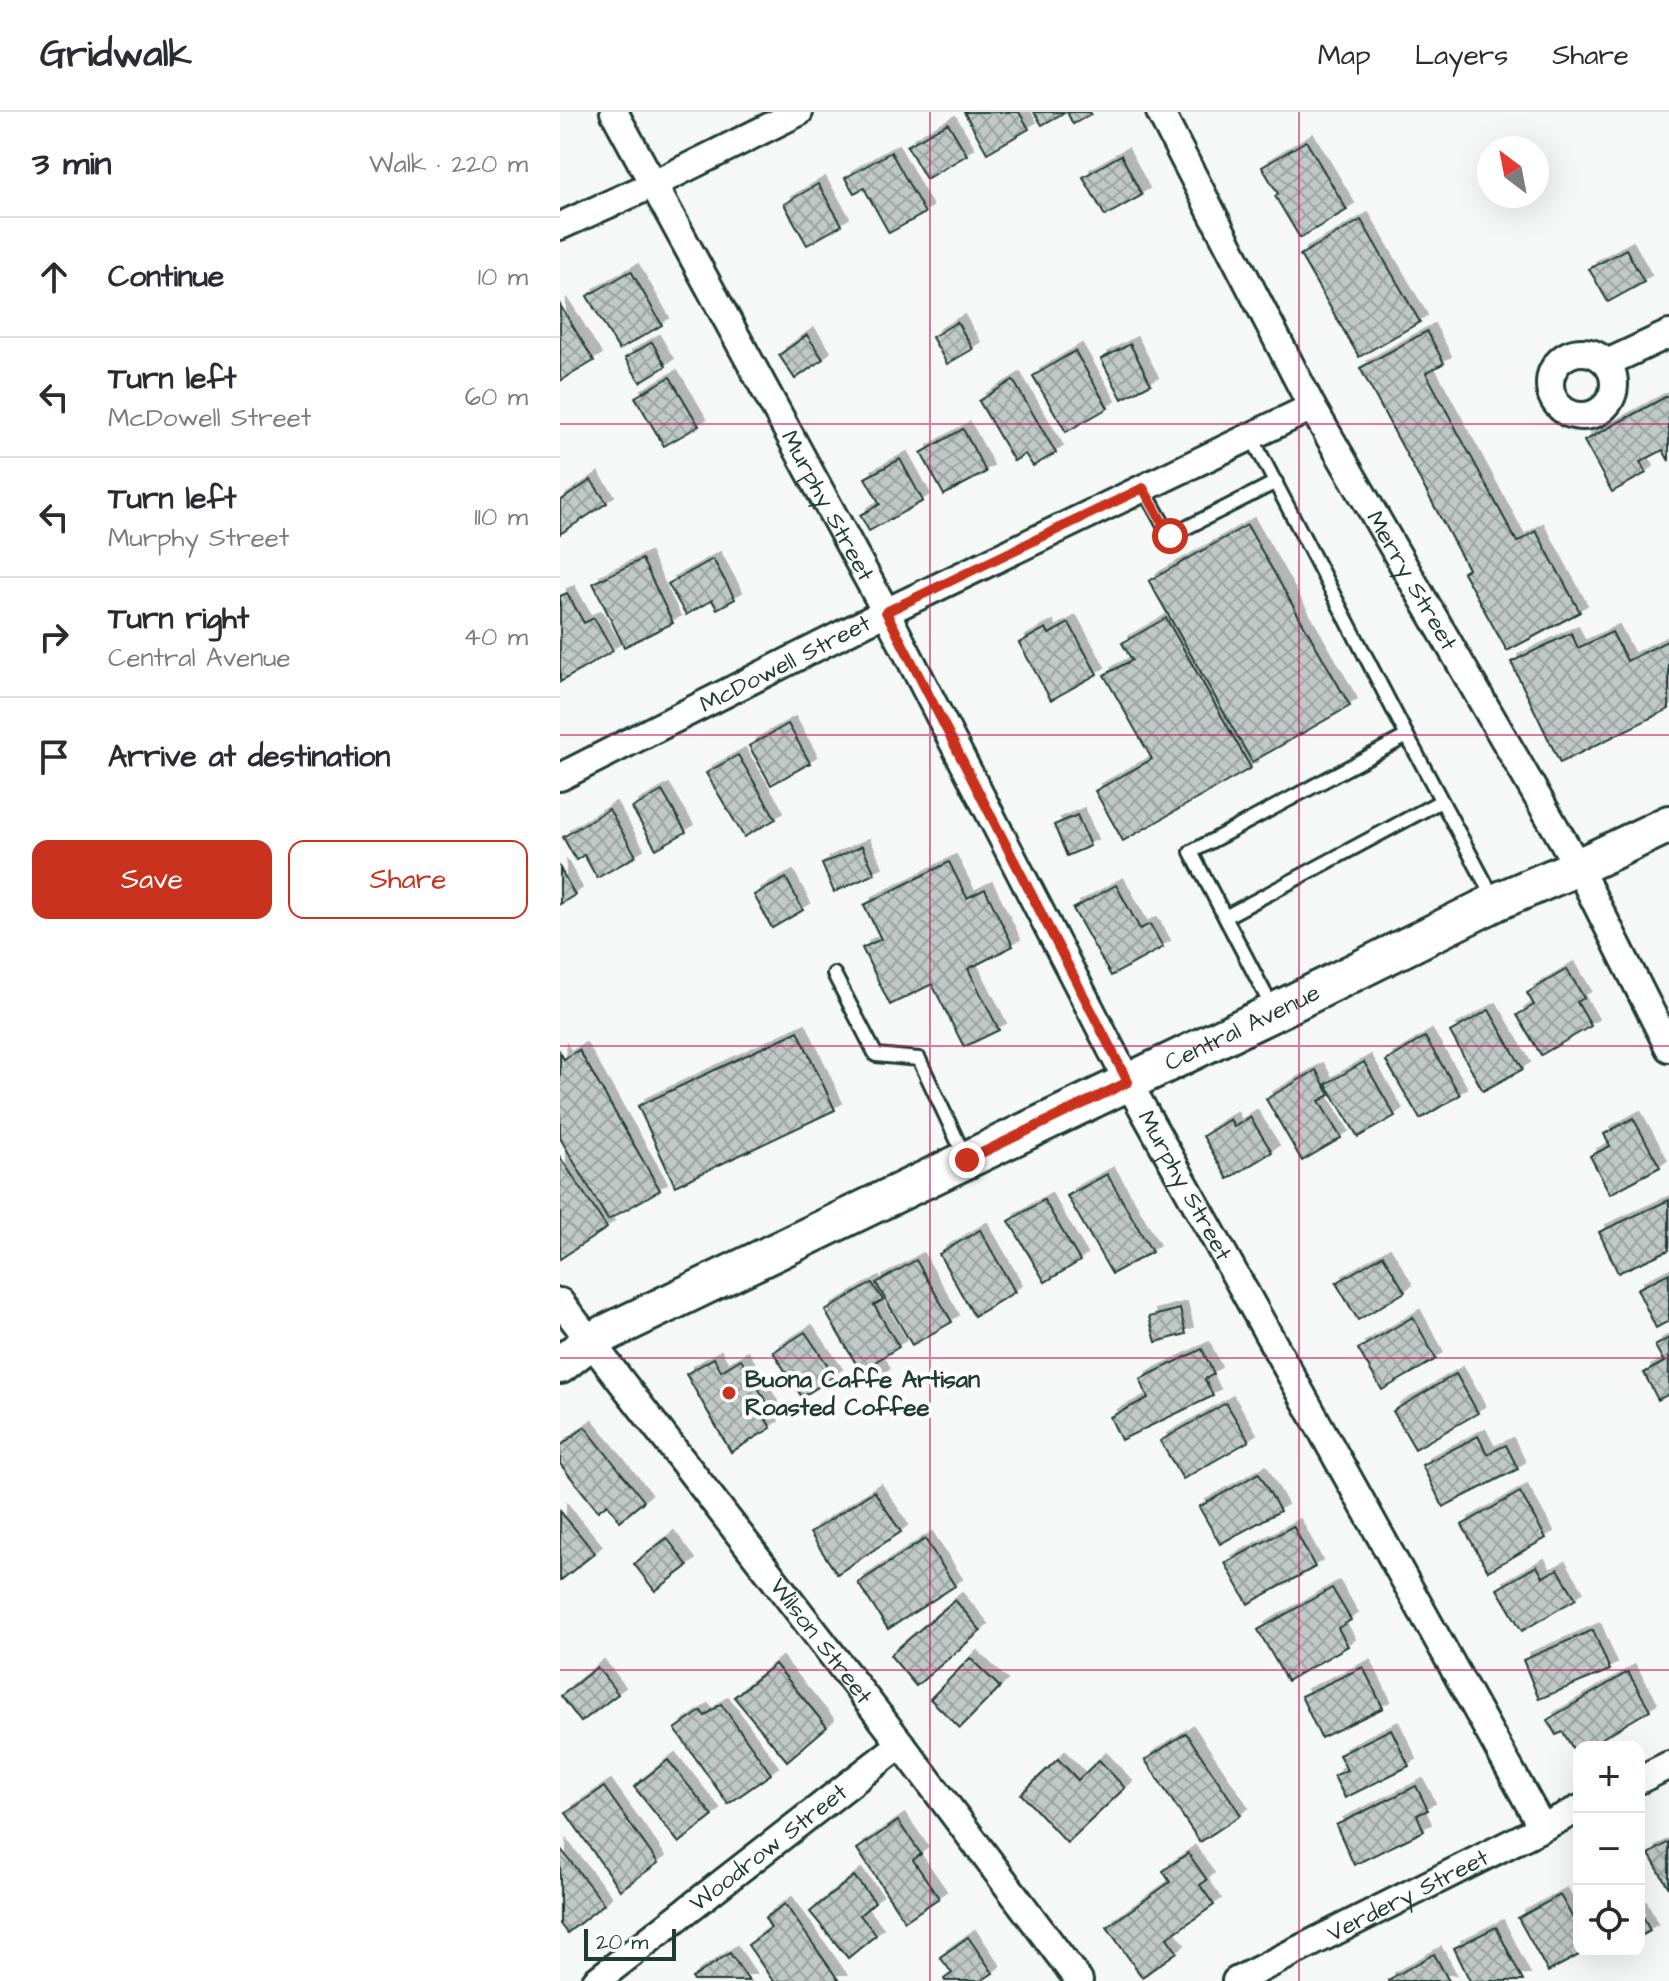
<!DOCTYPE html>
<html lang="en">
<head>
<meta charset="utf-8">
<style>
  :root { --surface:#fff; --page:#f2f2f3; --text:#2b2b33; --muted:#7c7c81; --line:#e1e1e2; --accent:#c8321e }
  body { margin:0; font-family:"Architects Daughter",sans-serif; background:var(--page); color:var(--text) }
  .controls { position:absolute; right:24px; bottom:24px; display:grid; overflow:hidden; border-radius:16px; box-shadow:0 8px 32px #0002 }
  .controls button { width:72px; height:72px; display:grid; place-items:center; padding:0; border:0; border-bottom:2px solid var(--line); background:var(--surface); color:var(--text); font:40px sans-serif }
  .compass { position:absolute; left:917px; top:24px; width:72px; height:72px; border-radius:50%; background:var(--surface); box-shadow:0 8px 32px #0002; rotate:328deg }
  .scale { position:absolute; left:24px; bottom:20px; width:92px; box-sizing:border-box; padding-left:8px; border:4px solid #1f3d34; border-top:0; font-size:22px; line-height:28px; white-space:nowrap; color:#1f3d34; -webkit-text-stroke:6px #fff; paint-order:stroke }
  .stop { position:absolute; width:24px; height:24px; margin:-18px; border:6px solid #c8321e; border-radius:50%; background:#fff }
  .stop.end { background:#c8321e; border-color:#fff; box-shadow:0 2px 8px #0008 }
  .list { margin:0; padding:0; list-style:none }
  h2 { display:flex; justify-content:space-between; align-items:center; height:104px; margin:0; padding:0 32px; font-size:34px }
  h2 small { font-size:26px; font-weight:400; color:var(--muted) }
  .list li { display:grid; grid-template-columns:52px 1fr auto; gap:24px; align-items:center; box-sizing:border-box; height:120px; padding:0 32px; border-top:2px solid var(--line) }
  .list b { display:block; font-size:30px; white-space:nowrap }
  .list p { margin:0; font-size:26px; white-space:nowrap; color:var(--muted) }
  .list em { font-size:26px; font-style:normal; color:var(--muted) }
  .actions { display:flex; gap:16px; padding:24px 32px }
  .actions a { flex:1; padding:18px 0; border:2px solid var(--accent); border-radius:16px; text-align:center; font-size:28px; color:var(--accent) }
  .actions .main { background:var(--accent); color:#fff }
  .icon { flex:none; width:44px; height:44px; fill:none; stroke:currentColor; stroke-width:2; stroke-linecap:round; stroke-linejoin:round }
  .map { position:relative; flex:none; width:1109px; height:1869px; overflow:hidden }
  header { display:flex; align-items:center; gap:48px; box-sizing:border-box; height:112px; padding:0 40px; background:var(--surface); border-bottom:2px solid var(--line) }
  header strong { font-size:38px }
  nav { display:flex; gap:44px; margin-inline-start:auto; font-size:28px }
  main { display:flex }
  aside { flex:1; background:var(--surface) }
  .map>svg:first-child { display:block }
  .building { fill:url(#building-cross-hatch); stroke:#1f3d34; stroke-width:2; filter:url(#shadow) }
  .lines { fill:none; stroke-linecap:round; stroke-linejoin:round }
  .service-casing { stroke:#1f3d34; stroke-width:18 }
  .minor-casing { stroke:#1f3d34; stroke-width:32 }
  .secondary-casing { stroke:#1f3d34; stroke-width:42 }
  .service { stroke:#fff; stroke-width:12 }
  .minor { stroke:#fff; stroke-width:26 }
  .secondary { stroke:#fff; stroke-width:36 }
  .route { stroke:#c8321e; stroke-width:10 }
  .grid { fill:none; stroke:#c2185b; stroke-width:2; stroke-opacity:0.55 }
  .poi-dot { fill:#c8321e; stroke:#fff; stroke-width:3 }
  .labels { text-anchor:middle; stroke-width:8; stroke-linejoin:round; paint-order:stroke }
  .street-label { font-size:24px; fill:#1f3d34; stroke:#fff }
  .poi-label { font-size:24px; font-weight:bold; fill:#1f3d34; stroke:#fff; text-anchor:start }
</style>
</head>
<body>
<header>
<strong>Gridwalk</strong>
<nav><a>Map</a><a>Layers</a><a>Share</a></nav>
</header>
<main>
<aside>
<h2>3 min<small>Walk · 220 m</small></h2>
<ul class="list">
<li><svg class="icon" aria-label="ahead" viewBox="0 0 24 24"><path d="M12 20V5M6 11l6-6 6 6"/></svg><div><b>Continue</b></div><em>10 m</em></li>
<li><svg class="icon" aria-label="left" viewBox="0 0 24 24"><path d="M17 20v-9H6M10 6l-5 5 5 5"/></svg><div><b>Turn left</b><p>McDowell Street</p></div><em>60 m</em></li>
<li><svg class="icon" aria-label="left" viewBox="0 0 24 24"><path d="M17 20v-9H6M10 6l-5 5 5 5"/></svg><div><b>Turn left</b><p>Murphy Street</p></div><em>110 m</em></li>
<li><svg class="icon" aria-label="right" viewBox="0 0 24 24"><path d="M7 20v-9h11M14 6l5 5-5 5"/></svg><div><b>Turn right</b><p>Central Avenue</p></div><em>40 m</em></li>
<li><svg class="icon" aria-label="arrive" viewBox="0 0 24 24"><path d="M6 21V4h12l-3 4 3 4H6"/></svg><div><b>Arrive at destination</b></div></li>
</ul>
<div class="actions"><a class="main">Save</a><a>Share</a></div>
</aside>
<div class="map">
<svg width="1109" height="1869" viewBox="0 0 1109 1869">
  <defs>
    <pattern id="building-cross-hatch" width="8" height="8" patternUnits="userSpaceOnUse" patternTransform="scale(2)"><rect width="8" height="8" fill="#c0c9c6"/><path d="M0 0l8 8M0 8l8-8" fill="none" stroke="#9ba4a2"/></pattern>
    <filter id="shadow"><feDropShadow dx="7" dy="-7" stdDeviation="0" flood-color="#0004"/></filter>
  </defs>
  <rect width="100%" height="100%" fill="#f6f7f7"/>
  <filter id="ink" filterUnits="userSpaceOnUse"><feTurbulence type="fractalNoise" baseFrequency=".0125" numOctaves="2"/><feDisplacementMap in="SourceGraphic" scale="16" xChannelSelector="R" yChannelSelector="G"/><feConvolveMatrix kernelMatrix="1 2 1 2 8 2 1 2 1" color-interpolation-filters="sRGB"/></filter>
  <g filter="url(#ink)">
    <g class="building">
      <path d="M404 0H459L469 17 427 41Z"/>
      <path d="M474 0H505L482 13Z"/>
      <path d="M507 0H530L531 2 513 12Z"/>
      <path d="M388 11 407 43 366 67 347 34Z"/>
      <path d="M746 29 787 98 740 126 715 84 718 82 702 55Z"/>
      <path d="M331 40 365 101 329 121 304 76 294 81 285 66Z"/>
      <path d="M561 43 582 83 545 104 523 65Z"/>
      <path d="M258 72 282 113 247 133 224 92Z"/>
      <path d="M801 108 860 210 799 245 740 143Z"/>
      <path d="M1066 137 1084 170 1048 190 1029 157Z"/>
      <path d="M71 159 102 213 59 238 27 184Z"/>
      <path d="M0 193 34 249 0 269Z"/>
      <path d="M397 210 413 237 387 252 372 225Z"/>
      <path d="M867 219 884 251 866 261 957 430 976 419 1020 500 947 539 903 460 908 457 800 256Z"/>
      <path d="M247 223 263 247 235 267 219 243Z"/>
      <path d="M92 230 106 254 80 270 65 246Z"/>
      <path d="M570 232 591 272 562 287 541 247Z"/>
      <path d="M515 239 548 296 506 320 473 264Z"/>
      <path d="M110 265 139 314 104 334 75 285Z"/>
      <path d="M453 268 496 341 473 354 465 342 454 349 419 289Z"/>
      <path d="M1109 283V349L1103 338 1080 350 1086 361 1052 380 1024 329Z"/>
      <path d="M403 317 426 360 384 383 361 341Z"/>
      <path d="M340 347 363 389 309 419 300 403 320 392 305 366Z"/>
      <path d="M31 368 47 391 0 422V389Z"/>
      <path d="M687 413 790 594 692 650 589 469Z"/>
      <path d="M82 447 113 511 64 535 33 471Z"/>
      <path d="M153 447 175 487 157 497 152 488 126 503 108 472Z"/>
      <path d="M7 481 24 511 34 506 53 539 0 570V484Z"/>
      <path d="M606 506 691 656 563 729 535 679 592 647 544 563 572 548 562 531Z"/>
      <path d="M509 511 537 562 491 588 459 531 486 516 489 522Z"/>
      <path d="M1052 520 1067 549 1109 528V597L1000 651 951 550 1011 521 1018 536Z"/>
      <path d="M228 612 250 651 211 673 189 634Z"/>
      <path d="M178 643 216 707 184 725 146 661Z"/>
      <path d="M102 679 126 720 96 737 72 696Z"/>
      <path d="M49 697 76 744 37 766 24 743 16 748 3 725Z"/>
      <path d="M517 703 530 734 507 744 494 713Z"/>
      <path d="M302 734 315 762 274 780 262 752Z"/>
      <path d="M389 750 407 786 425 777 453 834 408 857 439 918 404 935 372 872 330 893 302 836 321 827 304 793Z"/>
      <path d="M0 756 15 783 0 792Z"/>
      <path d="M226 766 243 798 212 816 194 783Z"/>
      <path d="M556 773 580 817 590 812 603 835 551 864 513 797Z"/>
      <path d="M1007 857 1024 886 1017 890 1031 914 981 943 957 903 974 893 967 881Z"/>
      <path d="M929 898 963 957 923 979 890 920Z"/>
      <path d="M238 919 275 998 115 1074 78 994Z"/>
      <path d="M865 925 900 983 860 1007 826 949Z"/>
      <path d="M19 938 100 1078 48 1108 0 1026V940L4 947Z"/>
      <path d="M804 950 835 1004 798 1025 766 972Z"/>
      <path d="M756 958 770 983 759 989 781 1026 742 1049 706 987Z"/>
      <path d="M690 1005 712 1040 668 1067 643 1024 670 1007 674 1015Z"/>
      <path d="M1073 1006 1100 1055 1050 1082 1030 1044 1050 1034 1044 1022Z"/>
      <path d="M0 1045 47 1116 0 1147Z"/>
      <path d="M547 1062 592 1140 552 1162 507 1084Z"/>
      <path d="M484 1088 520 1149 485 1170 449 1109Z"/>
      <path d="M1109 1088V1138L1058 1161 1039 1120Z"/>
      <path d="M420 1118 455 1180 414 1204 379 1142Z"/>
      <path d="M823 1143 845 1180 798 1208 776 1171Z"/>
      <path d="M356 1148 392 1210 352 1233 316 1171Z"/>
      <path d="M1109 1161V1209L1096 1216 1077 1177Z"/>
      <path d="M312 1171 323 1188 314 1193 339 1235 315 1250 323 1263 308 1272 265 1199Z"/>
      <path d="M620 1197 626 1222 596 1230 589 1205Z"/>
      <path d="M853 1205 876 1247 822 1278 798 1237Z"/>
      <path d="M245 1220 275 1264 242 1285 213 1240Z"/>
      <path d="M1109 1226V1282L1098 1288 1084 1261 1104 1250 1095 1234Z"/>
      <path d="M642 1237 654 1262 645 1267 653 1284 561 1328 550 1305 588 1286 580 1267Z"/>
      <path d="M154 1246 161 1259 181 1247 213 1301 205 1305 211 1316 171 1340 126 1262Z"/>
      <path d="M896 1262 918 1301 855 1337 833 1299Z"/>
      <path d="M666 1291 689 1329 623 1367 600 1329Z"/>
      <path d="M25 1315 84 1389 60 1409 47 1392 38 1399 0 1352V1334Z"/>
      <path d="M918 1324 927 1342 946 1333 958 1357 883 1395 862 1353Z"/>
      <path d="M699 1361 720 1399 660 1432 639 1395Z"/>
      <path d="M314 1379 341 1420 277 1462 250 1421Z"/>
      <path d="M960 1380 986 1426 928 1459 902 1413Z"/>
      <path d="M0 1399 35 1441 1 1468H0Z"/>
      <path d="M733 1414 755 1455 688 1492 665 1451Z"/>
      <path d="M107 1426 128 1454 95 1479 74 1452Z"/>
      <path d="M365 1427 395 1474 328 1517 298 1471Z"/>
      <path d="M977 1454 983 1465 998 1457 1016 1487 962 1519 937 1477Z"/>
      <path d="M772 1476 791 1508 778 1516 788 1534 727 1569 698 1518Z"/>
      <path d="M395 1488 421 1519 356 1574 330 1543Z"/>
      <path d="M1033 1518 1050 1558 979 1587 963 1548Z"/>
      <path d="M410 1546 440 1575 400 1616 370 1587Z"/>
      <path d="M215 1552 267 1615 227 1649 174 1585Z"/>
      <path d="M37 1555 58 1582 21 1610 1 1584Z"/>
      <path d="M803 1555 823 1596 761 1626 741 1584Z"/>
      <path d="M1068 1560 1090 1598 1027 1635H1019V1640L1016 1642 1003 1620 996 1623 987 1608Z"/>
      <path d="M161 1592 211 1662 168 1692 115 1617 141 1599 145 1604Z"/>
      <path d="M831 1617 849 1654 785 1686 774 1664 787 1658 779 1643Z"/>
      <path d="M626 1621 681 1703 640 1730 585 1648Z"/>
      <path d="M498 1647 518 1668 539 1648 565 1676 507 1731 461 1682Z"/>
      <path d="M108 1648 153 1704 119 1731 74 1675Z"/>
      <path d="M856 1674 868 1698 857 1703 864 1719 794 1753 776 1713Z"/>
      <path d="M44 1675 98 1751 60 1778 6 1701Z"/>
      <path d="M338 1709 361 1742 353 1748 379 1786 345 1809 297 1737Z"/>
      <path d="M1109 1730V1776L1089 1742Z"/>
      <path d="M0 1736 44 1792 7 1821 0 1812Z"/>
      <path d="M628 1741 647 1768 640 1773 654 1793 607 1826 617 1840 582 1865 547 1815 610 1770 603 1759Z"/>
      <path d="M294 1764 315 1790 300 1803 316 1823 288 1846 250 1800Z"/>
      <path d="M1000 1783 1019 1817V1839H1026L988 1860 958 1806Z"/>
      <path d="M225 1792 279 1869H213L188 1833 211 1816 205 1806Z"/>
      <path d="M1079 1796 1090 1819 1079 1825Z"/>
      <path d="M936 1815 963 1869H910L894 1836Z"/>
      <path d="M408 1825 433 1861 421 1869H385L384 1867 392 1861 380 1845Z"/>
      <path d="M170 1841 189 1869H134L132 1866Z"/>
      <path d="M874 1842 889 1869H828V1868Z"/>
    </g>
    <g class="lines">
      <g class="service-casing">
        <g id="service">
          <path d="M691 324 847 624 631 740 713 897"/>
          <path d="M583 376 610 424 716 370"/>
          <path d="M847 624 934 787"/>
          <path d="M665 805 881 689"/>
          <path d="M274 862 316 943 359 947 405 1045"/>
        </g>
      </g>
      <g class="minor-casing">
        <g id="minor">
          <path id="s1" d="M54 0 326 500 568 970 982 1715"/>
          <path id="s2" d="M600 0 752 295 1018 755 1109 936"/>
          <path d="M0 114 94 72 239 0"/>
          <circle cx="1022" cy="272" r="32"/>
          <path d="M1047 251 1109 222"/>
          <path id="s3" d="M0 665 326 500 752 295"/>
          <path id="s4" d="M0 1190 341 1632 519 1869"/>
          <path d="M1079 1668 1109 1653"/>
          <path id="s5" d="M36 1869 341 1632"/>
          <path id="s6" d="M676 1869 1019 1697"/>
        </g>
      </g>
      <g class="secondary-casing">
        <g id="secondary">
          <path id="s7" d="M0 1253 30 1229 714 900 936 790 1018 755 1109 712"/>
        </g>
      </g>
      <use href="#service" class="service"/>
      <use href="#minor" class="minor"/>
      <use href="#secondary" class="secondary"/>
    </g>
  </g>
  <g class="lines" filter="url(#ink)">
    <path class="route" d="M407 1048 568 970 326 500 583 376 610 424"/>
  </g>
  <path class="grid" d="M370 0V1869M739 0V1869M0 312H1109M0 623H1109M0 934H1109M0 1246H1109M0 1558H1109"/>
  <circle class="poi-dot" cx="169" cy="1281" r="8"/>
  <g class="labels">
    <g class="street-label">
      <text dy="8" stroke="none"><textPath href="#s1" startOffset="448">Murphy Street</textPath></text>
      <text dy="8" stroke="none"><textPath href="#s2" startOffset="532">Merry Street</textPath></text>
      <text dy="8" stroke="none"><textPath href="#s3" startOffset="252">McDowell Street</textPath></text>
      <text dy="8" stroke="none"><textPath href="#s7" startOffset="762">Central Avenue</textPath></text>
      <text dy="8" stroke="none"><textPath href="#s1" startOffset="1216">Murphy Street</textPath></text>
      <text dy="8" stroke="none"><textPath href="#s4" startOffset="428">Wilson Street</textPath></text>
      <text dy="8" stroke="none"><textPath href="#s5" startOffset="218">Woodrow Street</textPath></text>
      <text dy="8" stroke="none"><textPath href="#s6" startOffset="192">Verdery Street</textPath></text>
    </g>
    <g class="poi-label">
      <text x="185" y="1275">Buona Caffe Artisan<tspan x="185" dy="28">Roasted Coffee</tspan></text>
    </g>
  </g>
</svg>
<div class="controls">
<button>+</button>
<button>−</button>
<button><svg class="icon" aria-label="locate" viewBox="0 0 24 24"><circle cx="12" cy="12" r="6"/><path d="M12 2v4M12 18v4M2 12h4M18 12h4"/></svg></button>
</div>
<svg class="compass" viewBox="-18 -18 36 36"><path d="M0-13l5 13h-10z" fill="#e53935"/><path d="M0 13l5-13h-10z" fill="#7c7c81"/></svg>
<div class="scale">20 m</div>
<div class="stop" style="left:610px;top:424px"></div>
<div class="stop end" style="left:407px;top:1048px"></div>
</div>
</main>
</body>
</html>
